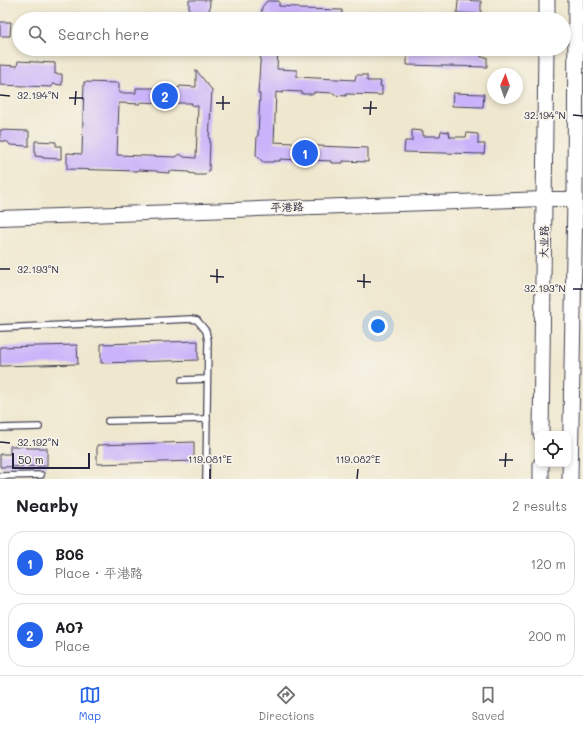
<!DOCTYPE html>
<html lang="en">
<head>
<meta charset="utf-8">
<style>
  :root { --surface:#fff; --page:#f6f6f6; --text:#202124; --muted:#757577; --line:#e0e0e0; --accent:#2563eb }
  body { margin:0; font-family:Mali,"LXGW WenKai TC",sans-serif; background:var(--page); color:var(--text) }
  .controls { position:absolute; right:12px; bottom:12px; display:grid; overflow:hidden; border-radius:8px; box-shadow:0 2px 6px #0003 }
  .controls button { width:36px; height:36px; display:grid; place-items:center; padding:0; border:0; border-bottom:1px solid var(--line); background:var(--surface); color:var(--text); font:20px sans-serif }
  .compass { position:absolute; left:487px; top:68px; width:36px; height:36px; border-radius:50%; background:var(--surface); box-shadow:0 2px 6px #0003; rotate:2deg }
  .scale { position:absolute; left:12px; bottom:10px; width:78px; box-sizing:border-box; padding-left:4px; border:2px solid #22223b; border-top:0; font-size:11px; line-height:14px; white-space:nowrap; color:#22223b; -webkit-text-stroke:3px #f7f3e8; paint-order:stroke }
  .you { position:absolute; left:378px; top:326px; width:14px; height:14px; margin:-10px; border:3px solid #fff; border-radius:50%; background:#1a73e8; box-shadow:0 0 0 6px #1a73e833 }
  .badge { display:grid; place-items:center; width:26px; height:26px; border-radius:50%; background:var(--accent); color:#fff; font-size:13px; font-weight:700 }
  .pin { position:absolute; translate:-50% -50%; border:2px solid #fff; box-shadow:0 1px 4px #0006 }
  .list { margin:0; padding:0; list-style:none }
  h2 { display:flex; justify-content:space-between; align-items:center; height:52px; margin:0; padding:0 16px; font-size:17px }
  h2 small { font-size:13px; font-weight:400; color:var(--muted) }
  .list li { display:grid; grid-template-columns:26px 1fr auto; gap:12px; align-items:center; box-sizing:border-box; height:64px; margin:0 8px 8px; padding:0 8px; border:1px solid var(--line); border-radius:16px }
  .list b { display:block; font-size:15px; white-space:nowrap }
  .list p { margin:0; font-size:13px; white-space:nowrap; color:var(--muted) }
  .list em { font-size:13px; font-style:normal; color:var(--muted) }
  .icon { flex:none; width:22px; height:22px; fill:none; stroke:currentColor; stroke-width:2; stroke-linecap:round; stroke-linejoin:round }
  .map { position:relative; flex:none; width:583px; height:479px; overflow:hidden }
  .search { position:absolute; background:var(--surface); box-shadow:0 2px 6px #0003; left:12px; right:12px; top:12px; height:44px; display:flex; align-items:center; gap:10px; box-sizing:border-box; padding:0 14px; border-radius:22px; color:var(--muted); font-size:15px }
  .sheet { height:196px; background:var(--surface) }
  nav { display:flex; justify-content:space-around; align-items:center; box-sizing:border-box; height:56px; border-top:1px solid var(--line); background:var(--surface); font-size:11px; color:var(--muted) }
  nav a { display:grid; justify-items:center; gap:2px }
  nav .on { color:var(--accent) }
  .map>svg:first-child { display:block }
  .building { fill:#cab3fa; fill-rule:evenodd }
  .lines { fill:none; stroke-linecap:round; stroke-linejoin:round }
  .service-casing { stroke:#414051; stroke-width:8 }
  .tertiary-casing { stroke:#414051; stroke-width:16 }
  .secondary-casing { stroke:#414051; stroke-width:17 }
  .service { stroke:#fff; stroke-width:5.5 }
  .tertiary { stroke:#fff; stroke-width:14 }
  .secondary { stroke:#fff; stroke-width:15 }
  .ticks { fill:none; stroke:#22223b; stroke-width:1.5 }
  .labels { text-anchor:middle; stroke-width:3.5; stroke-linejoin:round; paint-order:stroke }
  .street-label { font-size:11px; fill:#22223b; stroke:#f7f3e8 }
  .ticks-label { font-size:10px; text-anchor:middle; fill:#22223b; stroke:#f7f3e8; stroke-width:3.5; stroke-linejoin:round; paint-order:stroke }
</style>
</head>
<body>
<div class="map">
<svg width="583" height="479" viewBox="0 0 583 479">
  <rect width="100%" height="100%" fill="#f7f3e8"/>
  <filter id="ink" filterUnits="userSpaceOnUse"><feTurbulence type="fractalNoise" baseFrequency=".025" numOctaves="2"/><feDisplacementMap in="SourceGraphic" scale="8" xChannelSelector="R" yChannelSelector="G"/><feConvolveMatrix kernelMatrix="1 2 1 2 8 2 1 2 1" color-interpolation-filters="sRGB"/></filter>
  <filter id="wash" filterUnits="userSpaceOnUse"><feTurbulence type="fractalNoise" baseFrequency=".012" numOctaves="4" result="noise"/><feDisplacementMap in="SourceGraphic" scale="16" xChannelSelector="R" yChannelSelector="G"/><feGaussianBlur stdDeviation="0.9" result="paint"/><feColorMatrix in="noise" values="0 0 0 0 0 0 0 0 0 0 0 0 0 0 0 0 0 1.4 0 .05"/><feComposite in="paint" operator="in"/></filter>
  <g filter="url(#wash)">
    <rect width="100%" height="100%" fill="#efe7ce"/>
    <g id="blocks">
      <g class="building">
        <path d="M189 0H210L209 19H189Z"/>
        <path d="M458 0 481 1V14L457 13Z"/>
        <path d="M267 1H279V6L298 7 299 9 342 10V19H261L262 7Z"/>
        <path d="M0 22H11L10 36H0Z"/>
        <path d="M261 49H278L277 69 297 70V77L355 80 356 75H367V81H381L380 86H382V95L346 94V96L334 95V93L314 92V94H302V92L283 91V93L276 92 274 142 293 143 294 145 368 148V162L343 161V163H331V161L311 160V162H300V160L280 159V161H273V162H263L256 155 257 136H258L260 94H258Z"/>
        <path d="M416 49 469 50V49H481V57H487V67L407 65V54H414V51H416Z"/>
        <path d="M18 61 55 63V74H62V85L52 84V87L0 85V65L17 66Z"/>
        <path d="M196 70 212 90 209 139H210L209 171 205 175H195V174L189 173V172L169 171V173L157 172V171L138 170V171L67 169V153L82 154 84 82 119 83V93H136V88H179L180 86 196 87ZM140 102 160 103V104L171 105V103H192L191 105 198 106 196 158 184 157 180 154 176 157 117 155 119 103 140 104Z"/>
        <path d="M453 93 484 94 483 107 452 106Z"/>
        <path d="M0 130 29 131V146L10 145 8 142 0 141Z"/>
        <path d="M412 130 423 131V136H440L441 131 449 132 450 137H466L467 133 478 134V144H485L484 154 404 152 405 141H412Z"/>
        <path d="M35 141 56 142V146H61V159L43 158V157L35 156Z"/>
        <path d="M198 341V360L101 363V344Z"/>
        <path d="M77 345 78 364 0 366V347Z"/>
        <path d="M194 442V461L97 464V445Z"/>
        <path d="M10 446H26V448H47V466L0 467V454H10Z"/>
      </g>
    </g>
  </g>
  <g filter="url(#ink)">
    <use href="#blocks" fill-opacity="0" stroke="#414051" stroke-width="1"/>
    <g class="lines">
      <g class="service-casing">
        <g id="service">
          <path d="M0 328 191 319 197 320 206 331 208 341 206 479"/>
          <path d="M182 380 207 379"/>
          <path d="M108 421 207 419"/>
          <path d="M0 428 39 427"/>
          <path d="M0 476 41 475"/>
        </g>
      </g>
      <g class="tertiary-casing">
        <path id="tertiary" d="M0 218 544 199H575"/>
      </g>
      <g class="secondary-casing">
        <g id="secondary">
          <path d="M547 19V0"/>
          <path d="M541 434 546 49"/>
          <path d="M541 479V464"/>
          <path d="M570 479 575 199 576 0"/>
        </g>
      </g>
      <use href="#service" class="service"/>
      <use href="#tertiary" class="tertiary"/>
      <use href="#secondary" class="secondary"/>
    </g>
  </g>
  <path class="ticks" d="M0 95 10 96M69 98H83M216 103H230M75 105 76 91M363 108H377M223 110V96M370 115 371 101M573 115 583 116M0 269H10M210 276 224 277M357 281 371 282M217 283V269M364 288V274M573 289H583M0 442 10 443M499 460H513M505 467 506 453M210 479V469M357 479 358 469"/>
  <g class="labels">
    <g class="street-label">
      <text transform="translate(287 207) rotate(-2)" y="4">平港路</text>
      <text transform="translate(544 242) rotate(-89)" y="4">大业路</text>
    </g>
  </g>
  <g class="ticks-label">
    <text x="38" y="99">32.194°N</text>
    <text x="545" y="119">32.194°N</text>
    <text x="38" y="273">32.193°N</text>
    <text x="545" y="292">32.193°N</text>
    <text x="38" y="446">32.192°N</text>
    <text x="210" y="463">119.081°E</text>
    <text x="358" y="463">119.082°E</text>
  </g>
</svg>
<div class="controls">
<button><svg class="icon" aria-label="locate" viewBox="0 0 24 24"><circle cx="12" cy="12" r="6"/><path d="M12 2v4M12 18v4M2 12h4M18 12h4"/></svg></button>
</div>
<svg class="compass" viewBox="-18 -18 36 36"><path d="M0-13l5 13h-10z" fill="#e53935"/><path d="M0 13l5-13h-10z" fill="#757577"/></svg>
<div class="scale">50 m</div>
<div class="you"></div>
<div class="pin badge" style="left:305px;top:153px">1</div>
<div class="pin badge" style="left:165px;top:96px">2</div>
<div class="search"><svg class="icon" aria-label="search" viewBox="0 0 24 24"><circle cx="10" cy="10" r="6"/><path d="M15 15l6 6"/></svg>Search here</div>
</div>
<section class="sheet">
<h2>Nearby<small>2 results</small></h2>
<ul class="list">
<li><span class="badge">1</span><div><b>B06</b><p>Place · 平港路</p></div><em>120 m</em></li>
<li><span class="badge">2</span><div><b>A07</b><p>Place</p></div><em>200 m</em></li>
</ul>
</section>
<nav>
<a class="on"><svg class="icon" aria-label="map" viewBox="0 0 24 24"><path d="M3 6l6-2 6 2 6-2v14l-6 2-6-2-6 2zM9 4v14M15 6v14"/></svg>Map</a>
<a><svg class="icon" aria-label="directions" viewBox="0 0 24 24"><path d="M12 3l9 9-9 9-9-9zM9 14v-3h6M13 9l2 2-2 2"/></svg>Directions</a>
<a><svg class="icon" aria-label="saved" viewBox="0 0 24 24"><path d="M7 4h10v16l-5-4-5 4z"/></svg>Saved</a>
</nav>
</body>
</html>
